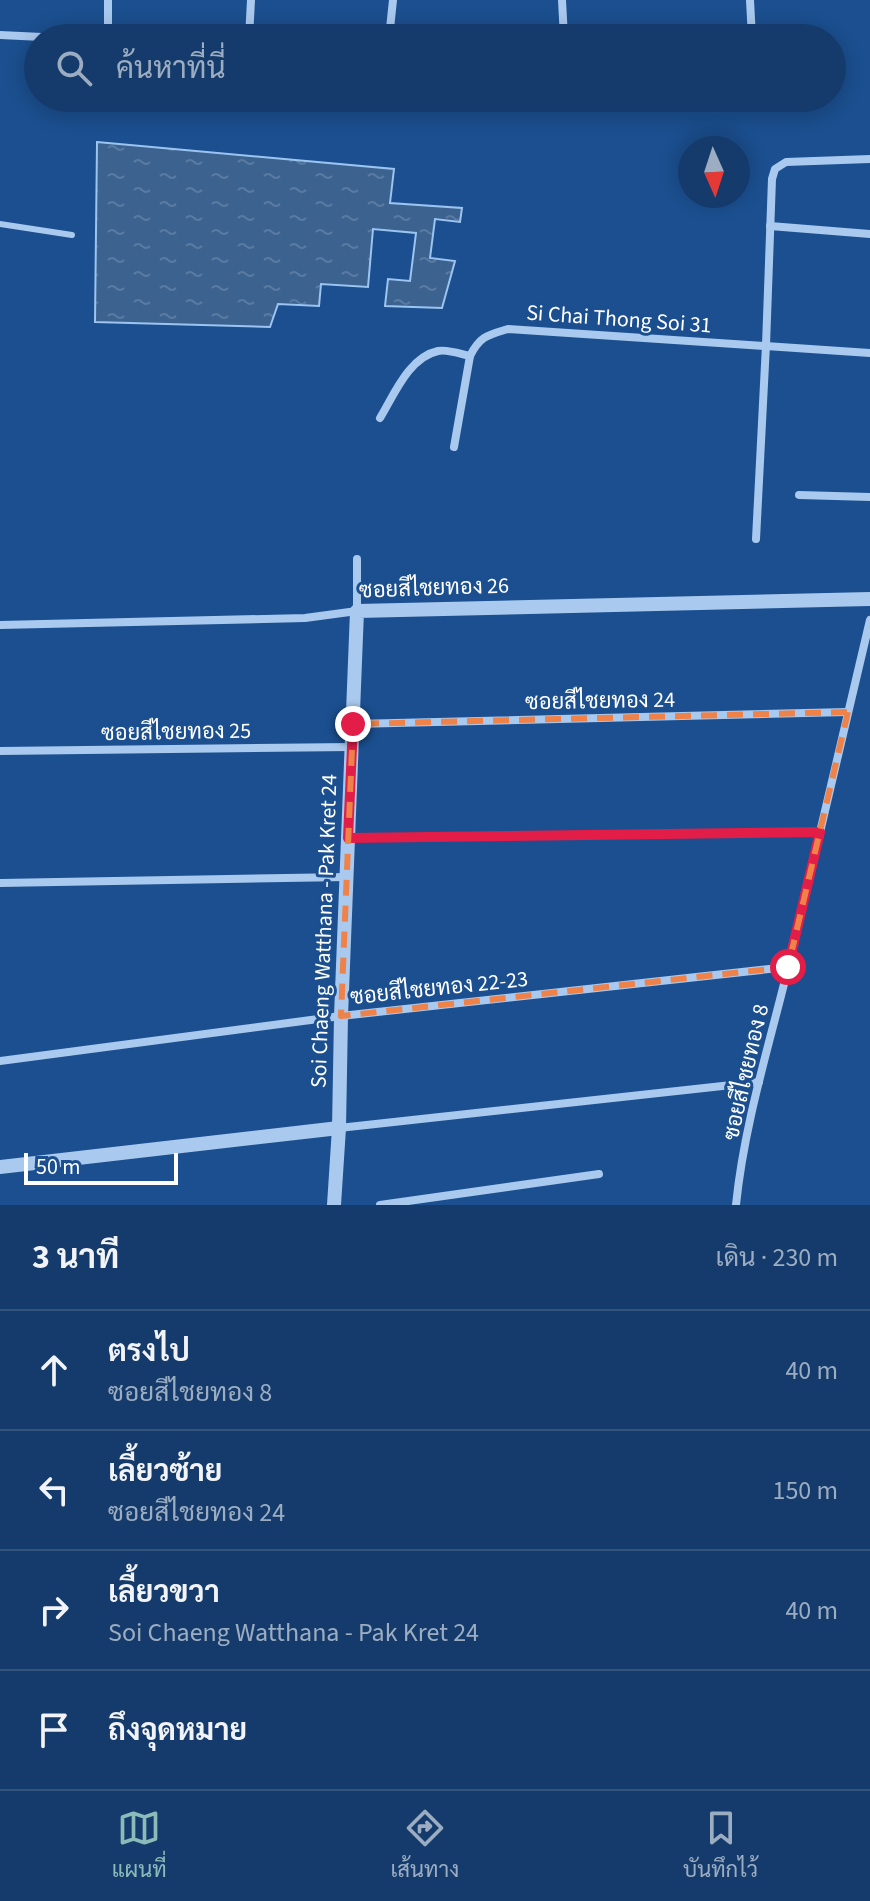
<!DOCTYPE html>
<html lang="th">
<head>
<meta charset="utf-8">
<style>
  :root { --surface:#143b6b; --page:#1d4271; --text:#f1f3f6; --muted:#9dadc1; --line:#33557e; --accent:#8bbbb9 }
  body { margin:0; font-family:"Source Sans 3",Sarabun,sans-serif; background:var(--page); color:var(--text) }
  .compass { position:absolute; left:678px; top:136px; width:72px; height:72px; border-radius:50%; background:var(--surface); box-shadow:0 4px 20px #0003; rotate:177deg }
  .scale { position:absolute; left:24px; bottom:20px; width:154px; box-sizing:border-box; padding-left:8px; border:4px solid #fff; border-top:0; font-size:22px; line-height:28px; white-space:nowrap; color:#fff; -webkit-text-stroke:6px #1b4f8f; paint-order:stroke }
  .stop { position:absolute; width:24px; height:24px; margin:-18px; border:6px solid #e11d48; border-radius:50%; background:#fff }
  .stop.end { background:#e11d48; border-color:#fff; box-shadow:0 2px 8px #0008 }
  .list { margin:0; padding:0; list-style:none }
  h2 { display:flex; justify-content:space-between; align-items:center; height:104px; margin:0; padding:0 32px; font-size:34px }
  h2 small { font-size:26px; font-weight:400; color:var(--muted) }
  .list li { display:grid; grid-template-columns:52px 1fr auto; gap:24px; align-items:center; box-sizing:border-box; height:120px; padding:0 32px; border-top:2px solid var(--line) }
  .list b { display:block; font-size:30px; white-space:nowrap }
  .list p { margin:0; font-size:26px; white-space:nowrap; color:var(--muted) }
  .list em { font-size:26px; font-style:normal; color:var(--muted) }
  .icon { flex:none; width:44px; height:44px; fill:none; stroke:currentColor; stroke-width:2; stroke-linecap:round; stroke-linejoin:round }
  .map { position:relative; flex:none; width:870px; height:1205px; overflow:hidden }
  .search { position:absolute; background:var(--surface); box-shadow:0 4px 20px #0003; left:24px; right:24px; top:24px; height:88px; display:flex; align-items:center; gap:20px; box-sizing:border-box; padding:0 28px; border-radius:44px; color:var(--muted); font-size:30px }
  .sheet { height:584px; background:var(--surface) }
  nav { display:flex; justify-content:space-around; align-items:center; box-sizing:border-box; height:112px; border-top:2px solid var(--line); background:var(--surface); font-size:22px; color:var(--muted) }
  nav a { display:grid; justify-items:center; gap:4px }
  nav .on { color:var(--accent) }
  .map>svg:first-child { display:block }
  .water { fill:url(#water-ripples); stroke:#9cc4f0; stroke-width:2 }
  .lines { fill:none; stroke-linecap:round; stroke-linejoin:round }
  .service { stroke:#a9c9ee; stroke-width:6 }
  .minor { stroke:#a9c9ee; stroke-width:8 }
  .tertiary { stroke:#a9c9ee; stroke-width:14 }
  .route { stroke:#e11d48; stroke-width:10 }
  .marked { fill:none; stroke:#ee8249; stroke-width:6; stroke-dasharray:16 10; stroke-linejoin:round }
  .labels { text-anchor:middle; stroke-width:6; stroke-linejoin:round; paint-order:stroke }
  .street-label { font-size:22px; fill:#fff; stroke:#1b4f8f }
</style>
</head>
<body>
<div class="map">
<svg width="870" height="1205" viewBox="0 0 870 1205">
  <defs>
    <pattern id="water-ripples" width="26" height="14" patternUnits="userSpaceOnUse" patternTransform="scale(2)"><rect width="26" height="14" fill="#3c6290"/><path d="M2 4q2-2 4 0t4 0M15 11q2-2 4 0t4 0" fill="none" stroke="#597aa1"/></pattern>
  </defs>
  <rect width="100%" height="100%" fill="#1b4f8f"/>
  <path class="water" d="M97 142 394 169 390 203 462 208 460 222 435 219 430 258 455 261 442 308 385 306 388 279 410 281 416 233 373 229 368 287 321 284 319 306 278 304 270 327 95 322Z"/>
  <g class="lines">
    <path class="service" d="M0 224 72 235"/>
    <g class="minor">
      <path d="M562 0 564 38"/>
      <path d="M750 0 752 38"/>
      <path d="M0 35 63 38"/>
      <path d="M108 38V0"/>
      <path d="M249 38 251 0"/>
      <path d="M389 38 393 0"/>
      <path d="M385 108V98"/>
      <path d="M770 226 870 234"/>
      <path d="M380 418C394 395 409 357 438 351 447 349 461 354 470 356"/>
      <path d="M454 447 470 356C480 336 488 335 508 329L870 353"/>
      <path d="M799 495 870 497"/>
      <path d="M756 539 766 345 772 179 775 169 786 162 870 159"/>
      <path d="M0 625 305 618 357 611V559"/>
      <path d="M353 724 848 712"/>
      <path d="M0 751 352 747"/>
      <path d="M348 838 820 832"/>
      <path d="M0 883 347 877"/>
      <path d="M0 1061 341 1016 788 967"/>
      <path d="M339 1128 759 1082"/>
      <path d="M380 1205 599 1174"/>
      <path d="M736 1205C744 1125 769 1046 788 968 816 852 843 736 870 620"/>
    </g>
    <g class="tertiary">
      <path d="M0 1167 339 1128"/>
      <path d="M334 1205 339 1128 341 1016 357 611 870 599"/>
    </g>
  </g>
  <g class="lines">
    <path class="route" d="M353 724 348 838 820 832 788 967"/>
  </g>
  <path class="marked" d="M848 712 788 967 341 1016 353 724Z"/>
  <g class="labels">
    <g class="street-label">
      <text transform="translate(619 318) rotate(4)" y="8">Si Chai Thong Soi 31</text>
      <text transform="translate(434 587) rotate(-2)" y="8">ซอยสีไชยทอง 26</text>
      <text transform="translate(600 700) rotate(-1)" y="8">ซอยสีไชยทอง 24</text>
      <text transform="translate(176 731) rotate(-1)" y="8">ซอยสีไชยทอง 25</text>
      <text transform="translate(323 931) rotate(-88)" y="8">Soi Chaeng Watthana - Pak Kret 24</text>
      <text transform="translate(439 987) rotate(-6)" y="8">ซอยสีไชยทอง 22-23</text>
      <text transform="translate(745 1072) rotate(-77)" y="8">ซอยสีไชยทอง 8</text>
    </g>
  </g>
</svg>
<svg class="compass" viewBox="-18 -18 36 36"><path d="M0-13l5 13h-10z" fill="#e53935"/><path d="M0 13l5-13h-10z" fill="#9dadc1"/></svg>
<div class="scale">50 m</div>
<div class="stop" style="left:788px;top:967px"></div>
<div class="stop end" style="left:353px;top:724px"></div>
<div class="search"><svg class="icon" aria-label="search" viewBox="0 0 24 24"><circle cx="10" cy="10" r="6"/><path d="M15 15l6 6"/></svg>ค้นหาที่นี่</div>
</div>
<section class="sheet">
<h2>3 นาที<small>เดิน · 230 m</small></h2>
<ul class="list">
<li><svg class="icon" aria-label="ahead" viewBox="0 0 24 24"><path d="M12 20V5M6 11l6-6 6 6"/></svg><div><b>ตรงไป</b><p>ซอยสีไชยทอง 8</p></div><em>40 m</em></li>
<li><svg class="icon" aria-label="left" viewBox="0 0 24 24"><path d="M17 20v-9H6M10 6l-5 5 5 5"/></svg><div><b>เลี้ยวซ้าย</b><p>ซอยสีไชยทอง 24</p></div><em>150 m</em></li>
<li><svg class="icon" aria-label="right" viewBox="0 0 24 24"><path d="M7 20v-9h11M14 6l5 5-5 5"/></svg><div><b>เลี้ยวขวา</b><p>Soi Chaeng Watthana - Pak Kret 24</p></div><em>40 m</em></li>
<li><svg class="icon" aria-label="arrive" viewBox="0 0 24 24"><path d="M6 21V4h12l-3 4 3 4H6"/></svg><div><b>ถึงจุดหมาย</b></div></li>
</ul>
</section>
<nav>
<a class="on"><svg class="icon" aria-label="map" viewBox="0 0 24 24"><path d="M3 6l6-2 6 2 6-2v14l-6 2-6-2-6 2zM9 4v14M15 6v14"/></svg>แผนที่</a>
<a><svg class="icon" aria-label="directions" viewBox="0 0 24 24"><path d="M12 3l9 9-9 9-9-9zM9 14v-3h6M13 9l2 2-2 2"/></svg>เส้นทาง</a>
<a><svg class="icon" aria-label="saved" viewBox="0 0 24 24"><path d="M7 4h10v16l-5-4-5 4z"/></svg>บันทึกไว้</a>
</nav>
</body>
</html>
